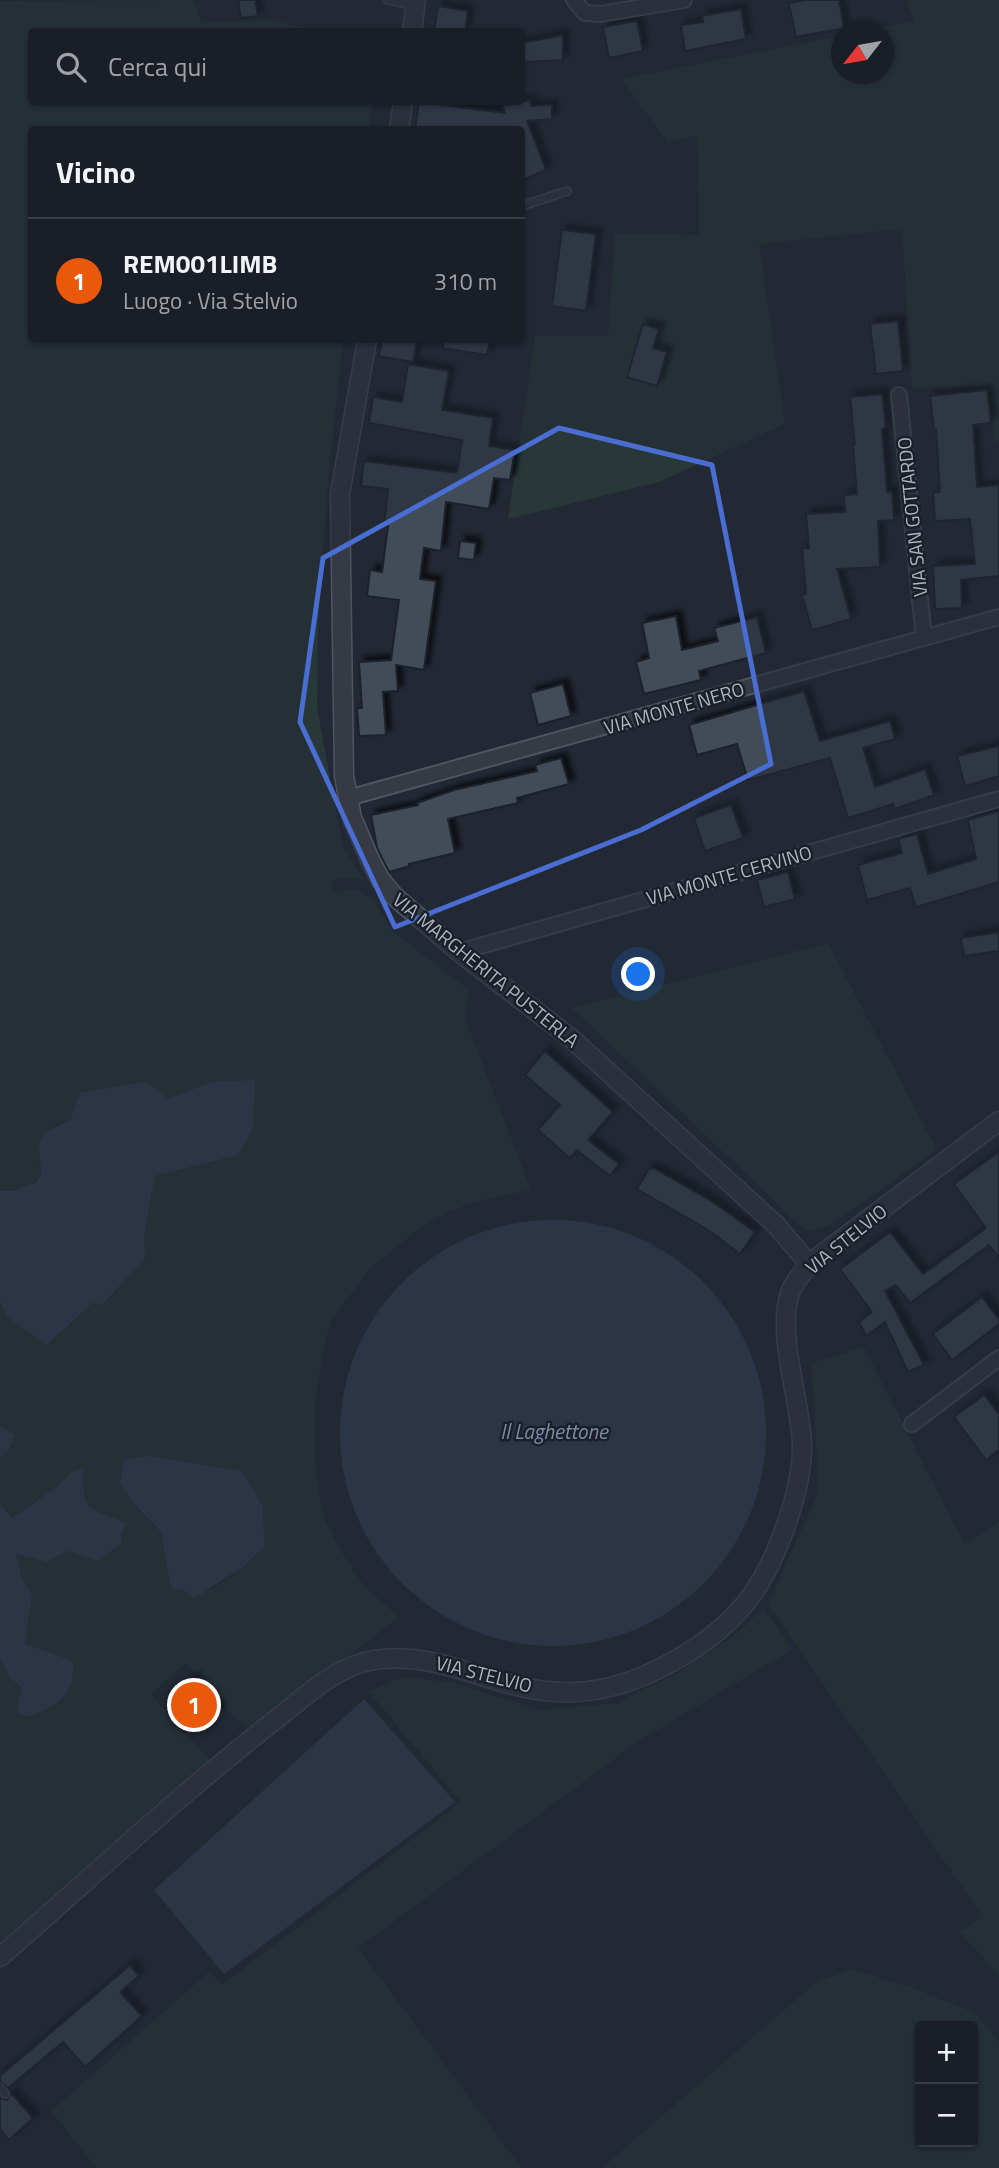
<!DOCTYPE html>
<html lang="it">
<head>
<meta charset="utf-8">
<style>
  :root { --surface:#1a1e27; --page:#272b33; --text:#f1f3f6; --muted:#9fa2a7; --line:#383c44; --accent:#ea580c }
  body { margin:0; font-family:"Titillium Web",sans-serif; background:var(--page); color:var(--text) }
  .controls { position:absolute; right:21px; bottom:21px; display:grid; overflow:hidden; border-radius:7px; box-shadow:0 2px 5px #0004 }
  .controls button { width:63px; height:63px; display:grid; place-items:center; padding:0; border:0; border-bottom:2px solid var(--line); background:var(--surface); color:var(--text); font:35px sans-serif }
  .compass { position:absolute; left:831px; top:21px; width:63px; height:63px; border-radius:50%; background:var(--surface); box-shadow:0 2px 5px #0004; rotate:239deg }
  .you { position:absolute; left:639px; top:975px; width:24px; height:24px; margin:-18px; border:5px solid #fff; border-radius:50%; background:#1a73e8; box-shadow:0 0 0 10px #1a73e833 }
  .badge { display:grid; place-items:center; width:46px; height:46px; border-radius:50%; background:var(--accent); color:#fff; font-size:23px; font-weight:700 }
  .pin { position:absolute; translate:-50% -50%; border:4px solid #fff; box-shadow:0 2px 7px #0006 }
  .list { margin:0; padding:0; list-style:none }
  h2 { display:flex; justify-content:space-between; align-items:center; height:91px; margin:0; padding:0 28px; font-size:30px }
  h2 small { font-size:23px; font-weight:400; color:var(--muted) }
  .list li { display:grid; grid-template-columns:46px 1fr auto; gap:21px; align-items:center; box-sizing:border-box; height:126px; padding:0 28px; border-top:2px solid var(--line) }
  .list b { display:block; font-size:26px; white-space:nowrap }
  .list p { margin:0; font-size:23px; white-space:nowrap; color:var(--muted) }
  .list em { font-size:23px; font-style:normal; color:var(--muted) }
  .icon { flex:none; width:38px; height:38px; fill:none; stroke:currentColor; stroke-width:2; stroke-linecap:round; stroke-linejoin:round }
  .map { position:relative; flex:none; width:999px; height:2168px; overflow:hidden }
  .search { position:absolute; background:var(--surface); box-shadow:0 2px 5px #0004; left:28px; top:28px; width:497px; height:77px; display:flex; align-items:center; gap:18px; box-sizing:border-box; padding:0 24px; border-radius:7px; color:var(--muted); font-size:26px }
  .panel { position:absolute; background:var(--surface); box-shadow:0 2px 5px #0004; left:28px; top:126px; width:497px; height:217px; border-radius:7px }
  .map>svg:first-child { display:block }
  .green { fill:#283839; fill-rule:evenodd }
  .water { fill:#39455c }
  .building { fill:#434b58; stroke:#1c212b; stroke-width:2; filter:url(#shadow) }
  .lines { fill:none; stroke-linecap:round; stroke-linejoin:round }
  .service-casing { stroke:#4f555f; stroke-width:10 }
  .minor-casing { stroke:#4f555f; stroke-width:18 }
  .tertiary-casing { stroke:#4f555f; stroke-width:21 }
  .service { stroke:#353a45; stroke-width:7 }
  .minor { stroke:#353a45; stroke-width:14 }
  .tertiary { stroke:#353a45; stroke-width:18 }
  .marked { fill:none; stroke:#496dd1; stroke-width:5; stroke-linejoin:round }
  .labels { text-anchor:middle; stroke-width:5; stroke-linejoin:round; paint-order:stroke }
  .street-label { font-size:19px; fill:#afb5c1; stroke:#1a1f29 }
  .water-label { font-size:21px; font-style:italic; fill:#7b8aa7; stroke:#1a1f29 }
</style>
</head>
<body>
<div class="map">
<svg width="999" height="2168" viewBox="0 0 999 2168">
  <defs>
    <filter id="shadow"><feDropShadow dx="5.5" dy="-5.5" stdDeviation="2" flood-color="#0009"/></filter>
  </defs>
  <rect width="100%" height="100%" fill="#222834"/>
  <g class="green">
    <path d="M193 0 202 23 273 20 316 31 32 32V102H372L369 129 32 130V340H343L328 482 318 623 317 708 343 847 364 879H334L331 891 357 890 373 898 392 931 469 990 465 1018 531 1190 477 1201 448 1212 422 1227 371 1267 332 1320 324 1345 315 1402V1458L318 1489 324 1517 339 1548 364 1586 399 1617 255 1729 241 1724 186 1663 151 1694 213 1764 0 1946V1658L10 1678 22 1687 68 1659 25 1644 32 1595 21 1576 16 1554 47 1562 66 1551 98 1561 122 1543 121 1533 125 1523C118 1520 111 1519 103 1516 81 1509 83 1486 82 1468L72 1471 57 1487 11 1518 0 1504V1458L9 1450 15 1435 0 1426V1301L7 1317 48 1345 92 1302 115 1292 129 1273 145 1258 144 1234 155 1176 238 1155 211 1082 168 1099 71 1119 54 1126 39 1160 41 1174C32 1188 16 1191 0 1191V1ZM149 1456 185 1463 264 1547 243 1567 212 1589 171 1588 161 1532 134 1503Z"/>
    <path d="M907 0H999V441L995 442 991 386 912 389 902 229 759 244 785 424 659 482 508 519 535 336H608L615 233 699 235 698 135 668 143 621 79 841 36 842 74H884V32L862 31 914 21Z"/>
    <path d="M828 943 937 1150 829 1226 806 1231 572 1008Z"/>
    <path d="M864 1347 964 1544 999 1522V1976L960 1932 982 1916 768 1604 819 1491 811 1363Z"/>
    <path d="M763 1608 793 1649 639 1741 358 1948 522 2168H96L51 2111 210 1971 222 1985 461 1802 368 1691 402 1677 451 1682 542 1710 617 1703 678 1672 741 1630Z"/>
    <path d="M850 1969 913 1988 975 2013 999 2042V2168H602L815 1983ZM973 2026V2142H920V2026Z"/>
  </g>
  <g class="water">
    <path d="M255 1080 253 1128 238 1155 155 1176 144 1234 145 1258 103 1304 92 1303 47 1345 7 1317 0 1301V1191H13L36 1182 41 1174 39 1147 43 1134 71 1119 80 1093 146 1082 168 1099 211 1082Z"/>
    <circle cx="553" cy="1433" r="213"/>
    <path d="M0 1426 15 1435 9 1450 0 1458Z"/>
    <path d="M149 1456 242 1471 263 1507 264 1547 243 1567 193 1599 186 1591 171 1588 161 1532 134 1503 120 1484 125 1459Z"/>
    <path d="M83 1468C82 1513 88 1508 126 1523L121 1533 122 1543 98 1561 66 1551 47 1562 16 1554 21 1576 32 1595 25 1644 68 1659 74 1667C70 1700 57 1704 29 1717L17 1712 22 1687 10 1678 0 1658V1504L12 1518 57 1487 72 1471Z"/>
    <path d="M364 1699 455 1802 224 1974 154 1890Z"/>
  </g>
  <g class="building">
    <path d="M238 0H255L258 16 241 18Z"/>
    <path d="M807 0H839L844 28 796 37 789 3Z"/>
    <path d="M438 6 468 11 465 32H434Z"/>
    <path d="M741 9 746 39 685 51 681 25 703 22 702 16Z"/>
    <path d="M637 21 643 51 609 58 603 27Z"/>
    <path d="M563 35V60L522 62V43Z"/>
    <path d="M530 100 531 106 552 105V119L527 121 546 170 522 180V130H415L419 102 505 113 503 106Z"/>
    <path d="M562 230 596 234 586 311 552 306Z"/>
    <path d="M898 321 903 371 876 374 870 324Z"/>
    <path d="M643 324 659 329 653 348 667 352 657 386 627 377Z"/>
    <path d="M382 340H417L413 362 379 356Z"/>
    <path d="M444 340H490L487 355 443 348Z"/>
    <path d="M408 364 449 371 442 410 493 418 489 446 515 450 510 480 494 478 489 509 446 502 441 551 424 548 420 579 436 581 424 670 396 665 398 691 383 692 386 735 359 736 357 708H362L359 662 391 660 399 600 367 596 370 570 382 572 388 526H384L388 489 361 486 364 461 457 473 462 440 369 423 373 397 402 402Z"/>
    <path d="M987 390 991 423 973 425 977 487 999 485V576L961 580 962 608 935 609 933 566 975 564 970 519 935 521 933 493 940 492 936 429H934L930 396Z"/>
    <path d="M882 394 886 428 882 429 887 492H892L894 520 878 521 880 567 837 569 851 619 812 630 802 595 806 594 802 548H809L806 514 845 512 844 495 857 494 853 444H855L850 397Z"/>
    <path d="M460 541 476 543 474 560 458 558Z"/>
    <path d="M676 616 682 650 718 641 714 628 757 617 766 653 699 671 701 680 644 694 636 662 649 658 642 623Z"/>
    <path d="M563 684 571 716 538 725 530 693Z"/>
    <path d="M804 691 820 741 890 721 895 739 863 748 875 787 925 769 934 795 895 809 893 804 848 818 830 758 748 780 737 744 697 755 689 725Z"/>
    <path d="M999 746V776L965 786 957 756Z"/>
    <path d="M561 758 569 784 517 798 518 803 448 819 455 853 409 864 410 866 389 872 377 848 371 815 418 805 417 803 454 790 537 771 535 765Z"/>
    <path d="M731 805 743 838 705 851 694 818Z"/>
    <path d="M999 811V882L916 907 910 888 867 900 858 865 902 853 898 839 917 834 928 874 976 859 968 820Z"/>
    <path d="M788 872 795 899 764 907 757 880Z"/>
    <path d="M999 932V951L964 956 961 938Z"/>
    <path d="M545 1051 613 1112 588 1140 619 1164 610 1176 577 1150 570 1158 538 1130 560 1105 525 1075Z"/>
    <path d="M999 1152V1258L989 1245 910 1303 896 1285 885 1291 924 1365 908 1372 885 1322 866 1336 859 1322 872 1312 840 1269 890 1232 923 1274 986 1228 954 1184Z"/>
    <path d="M649 1169H655L711 1201 755 1232 740 1254 710 1231 637 1189Z"/>
    <path d="M982 1297 999 1320V1324L952 1360 933 1334Z"/>
    <path d="M984 1395 999 1414V1450L986 1460 954 1417Z"/>
    <path d="M193 1677 221 1710 195 1732 167 1700Z"/>
    <path d="M130 1965 139 1976 120 1992 142 2016 85 2067 63 2042 8 2088 0 2082V2076Z"/>
    <path d="M11 2093 33 2118 9 2140 0 2129V2098L7 2100Z"/>
  </g>
  <g class="lines">
    <g class="service-casing">
      <g id="service">
        <path d="M388 0 414 6"/>
        <path d="M522 206 567 191"/>
        <path d="M0 2088 5 2094"/>
      </g>
    </g>
    <g class="minor-casing">
      <g id="minor">
        <path d="M574 0 585 13 601 14 684 0"/>
        <path d="M899 395 924 638"/>
        <path d="M348 798 999 617"/>
        <path d="M459 952 999 799"/>
        <path d="M912 1424 999 1358"/>
      </g>
    </g>
    <g class="tertiary-casing">
      <g id="tertiary">
        <path d="M412 32 416 0"/>
        <path d="M399 130 403 102"/>
        <path d="M367 340 340 494 344 776 352 818 370 860 380 879 394 896 459 952 572 1039 776 1225 809 1264"/>
        <path d="M0 1957C91 1878 179 1795 274 1721 304 1698 335 1666 374 1660 423 1652 467 1673 513 1685 532 1690 557 1693 575 1692 637 1690 715 1645 751 1596 777 1560 803 1489 802 1444 800 1399 778 1340 789 1296 792 1284 802 1274 809 1264L999 1121"/>
      </g>
    </g>
    <use href="#service" class="service"/>
    <use href="#minor" class="minor"/>
    <use href="#tertiary" class="tertiary"/>
  </g>
  <path d="M0 0H999V2168H0ZM559 428 712 465 771 764 641 830 395 927 300 722 323 558Z" fill="#222834" fill-opacity=".55" fill-rule="evenodd"/>
  <path class="marked" d="M559 428 712 465 771 764 641 830 395 927 300 722 323 558Z"/>
  <g class="labels">
    <g class="street-label">
      <text transform="translate(912 517) rotate(-96)" y="7">VIA SAN GOTTARDO</text>
      <text transform="translate(674 708) rotate(-16)" y="7">VIA MONTE NERO</text>
      <text transform="translate(729 875) rotate(-16)" y="7">VIA MONTE CERVINO</text>
      <text transform="translate(486 970) rotate(39)" y="7">VIA MARGHERITA PUSTERLA</text>
      <text transform="translate(846 1239) rotate(-39)" y="7">VIA STELVIO</text>
      <text transform="translate(484 1674) rotate(14)" y="7">VIA STELVIO</text>
    </g>
    <g class="water-label">
      <text x="554" y="1439">Il Laghettone</text>
    </g>
  </g>
</svg>
<div class="controls">
<button>+</button>
<button>−</button>
</div>
<svg class="compass" viewBox="-18 -18 36 36"><path d="M0-13l5 13h-10z" fill="#e53935"/><path d="M0 13l5-13h-10z" fill="#9fa2a7"/></svg>
<div class="you"></div>
<div class="pin badge" style="left:194px;top:1705px">1</div>
<div class="search"><svg class="icon" aria-label="search" viewBox="0 0 24 24"><circle cx="10" cy="10" r="6"/><path d="M15 15l6 6"/></svg>Cerca qui</div>
<section class="panel">
<h2>Vicino<small></small></h2>
<ul class="list">
<li><span class="badge">1</span><div><b>REM001LIMB</b><p>Luogo · Via Stelvio</p></div><em>310 m</em></li>
</ul>
</section>
</div>
</body>
</html>
